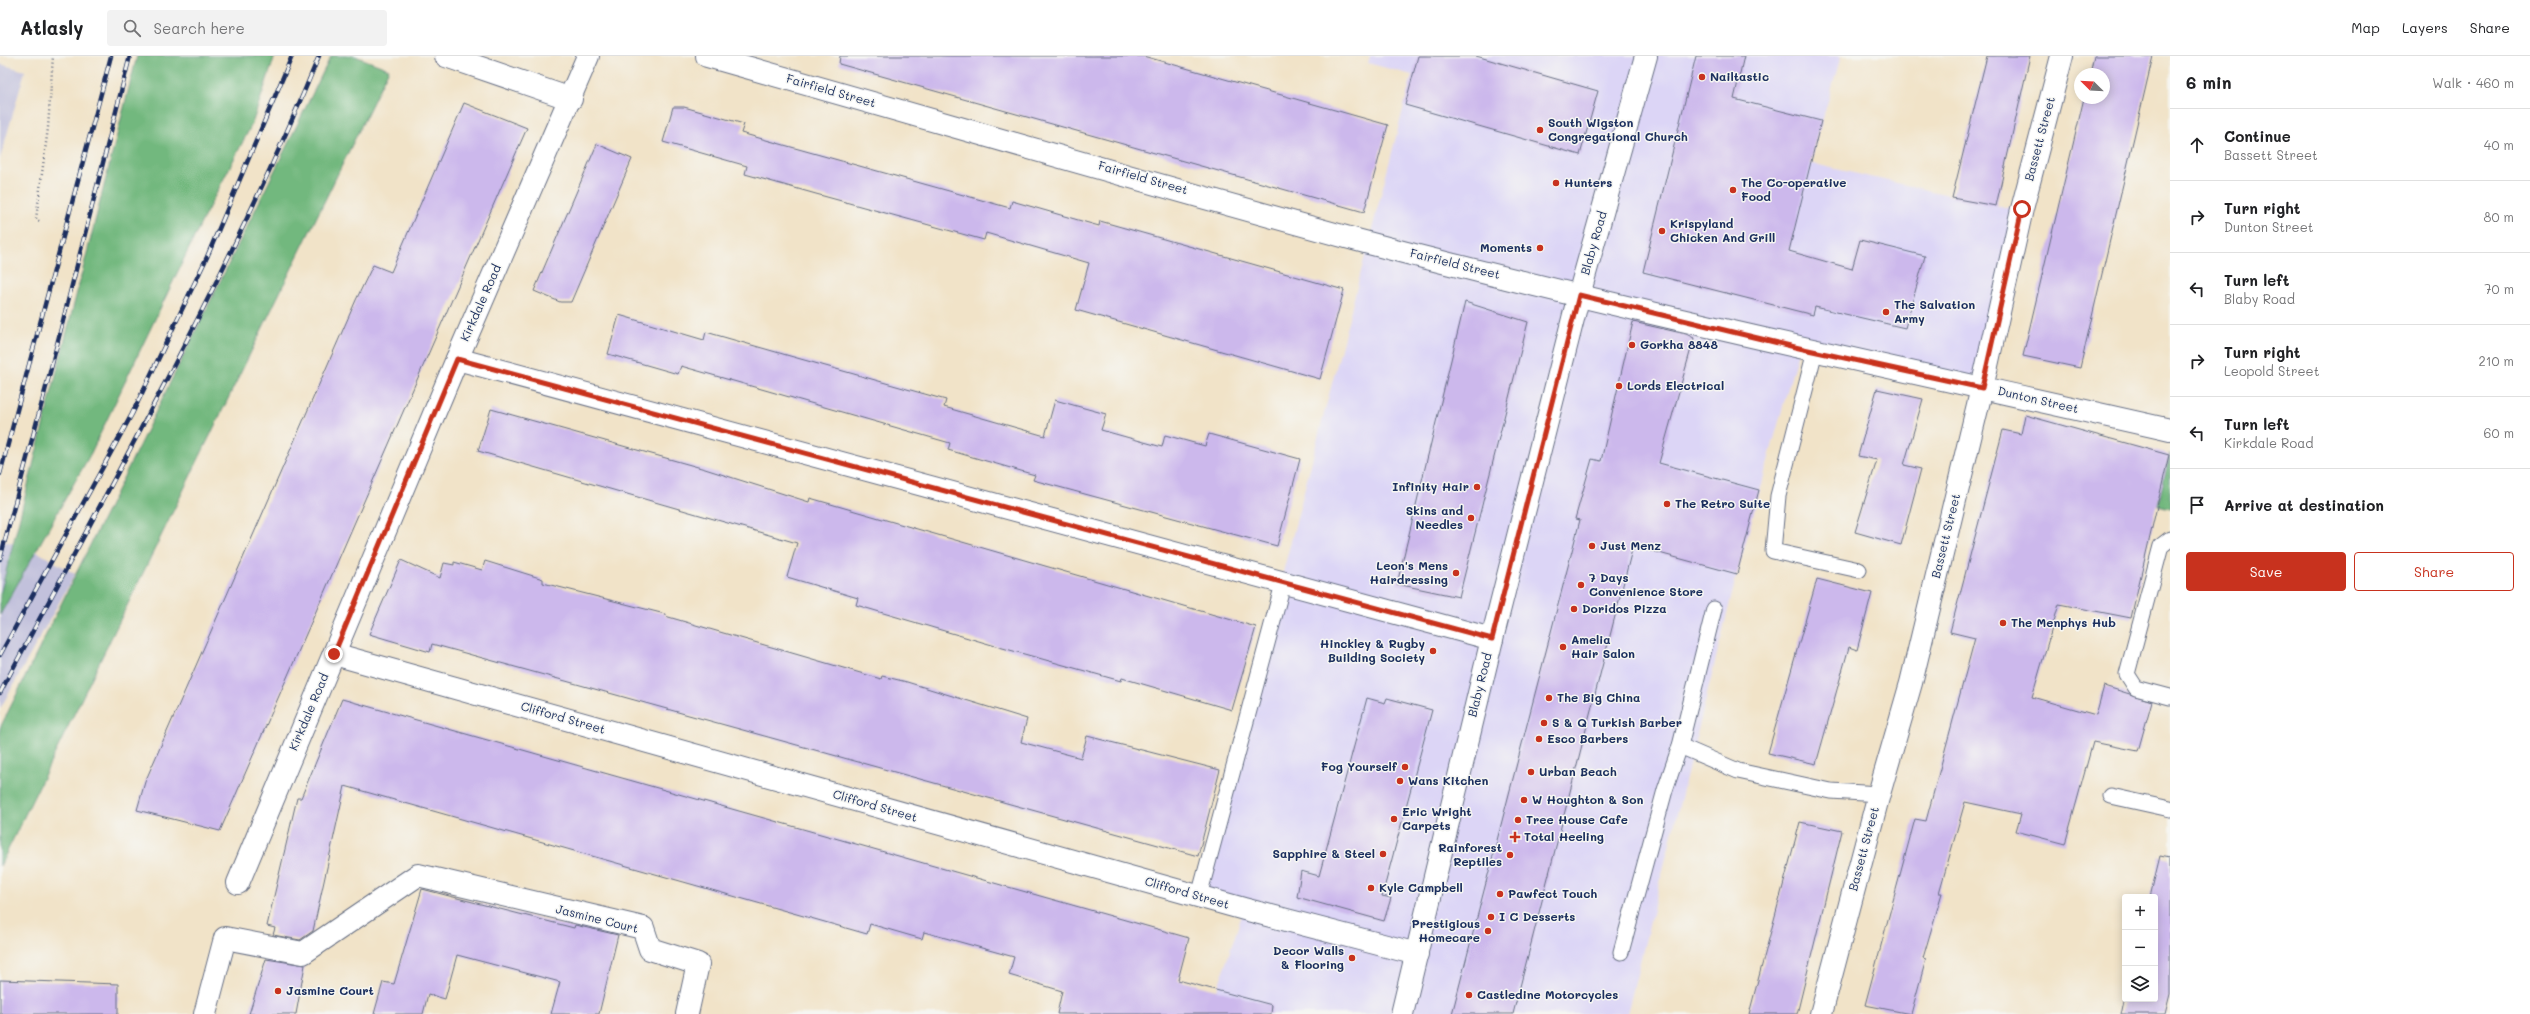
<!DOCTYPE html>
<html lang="en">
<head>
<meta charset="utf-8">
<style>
  :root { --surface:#fff; --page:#f2f2f2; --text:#202124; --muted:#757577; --line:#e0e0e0; --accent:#c8321e }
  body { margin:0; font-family:Mali,sans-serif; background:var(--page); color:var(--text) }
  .controls { position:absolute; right:12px; bottom:12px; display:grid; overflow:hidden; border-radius:4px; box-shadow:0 2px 10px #0003 }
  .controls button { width:36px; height:36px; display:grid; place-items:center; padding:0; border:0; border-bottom:1px solid var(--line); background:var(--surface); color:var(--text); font:20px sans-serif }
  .compass { position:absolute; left:2074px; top:12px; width:36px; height:36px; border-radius:50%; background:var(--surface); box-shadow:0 2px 10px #0003; rotate:294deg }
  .stop { position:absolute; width:12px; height:12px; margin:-9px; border:3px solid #c8321e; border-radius:50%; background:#fff }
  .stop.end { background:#c8321e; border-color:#fff; box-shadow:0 1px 4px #0008 }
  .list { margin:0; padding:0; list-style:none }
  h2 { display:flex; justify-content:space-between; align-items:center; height:52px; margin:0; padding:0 16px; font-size:17px }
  h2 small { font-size:13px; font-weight:400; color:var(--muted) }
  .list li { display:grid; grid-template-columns:26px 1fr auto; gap:12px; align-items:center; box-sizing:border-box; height:72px; padding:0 16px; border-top:1px solid var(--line) }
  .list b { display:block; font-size:15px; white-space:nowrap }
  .list p { margin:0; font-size:13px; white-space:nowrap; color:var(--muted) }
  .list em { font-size:13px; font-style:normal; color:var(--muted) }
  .actions { display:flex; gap:8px; padding:12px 16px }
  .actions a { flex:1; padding:9px 0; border:1px solid var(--accent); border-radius:4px; text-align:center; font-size:14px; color:var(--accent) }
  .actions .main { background:var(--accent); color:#fff }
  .icon { flex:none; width:22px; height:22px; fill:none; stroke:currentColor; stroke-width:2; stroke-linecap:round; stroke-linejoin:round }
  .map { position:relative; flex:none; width:2170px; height:958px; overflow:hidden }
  header { display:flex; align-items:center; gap:24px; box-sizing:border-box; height:56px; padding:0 20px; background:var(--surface); border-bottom:1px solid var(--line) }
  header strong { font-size:19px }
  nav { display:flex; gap:22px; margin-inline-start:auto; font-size:14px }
  .search { width:280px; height:36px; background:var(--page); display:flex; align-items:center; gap:10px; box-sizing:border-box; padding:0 14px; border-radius:4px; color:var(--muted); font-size:15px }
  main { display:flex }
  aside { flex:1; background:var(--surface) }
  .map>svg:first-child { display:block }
  .built { fill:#dcd5f6 }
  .industrial { fill:#c2c1dc }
  .forest { fill:#72b87e; stroke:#46746e }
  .building { fill:#ccb8ec }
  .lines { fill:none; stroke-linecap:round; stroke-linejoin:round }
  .lane-casing { stroke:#666e83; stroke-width:17 }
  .street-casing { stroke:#666e83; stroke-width:24 }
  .secondary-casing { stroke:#666e83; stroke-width:24 }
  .path { stroke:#666e83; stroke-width:2.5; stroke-dasharray:1 3; stroke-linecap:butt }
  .lane { stroke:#fff; stroke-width:15 }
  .street { stroke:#fff; stroke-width:22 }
  .secondary { stroke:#fff; stroke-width:22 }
  .rail-casing { stroke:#1b2f5e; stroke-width:4.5 }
  .rail { stroke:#f6f6f2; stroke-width:3; stroke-dasharray:9; stroke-linecap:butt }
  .route { stroke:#c8321e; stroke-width:5 }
  .poi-dot { fill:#c8321e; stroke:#f6f6f2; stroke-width:1.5 }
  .labels { text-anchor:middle; stroke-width:3; stroke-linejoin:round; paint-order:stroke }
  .poi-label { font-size:12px; font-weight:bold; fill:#1b2f5e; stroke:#f6f6f2; text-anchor:start }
  .street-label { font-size:12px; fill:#1b2f5e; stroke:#f6f6f2 }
</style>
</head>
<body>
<header>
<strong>Atlasly</strong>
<div class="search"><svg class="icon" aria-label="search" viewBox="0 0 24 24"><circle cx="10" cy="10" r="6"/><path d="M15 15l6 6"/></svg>Search here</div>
<nav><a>Map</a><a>Layers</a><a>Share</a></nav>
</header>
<main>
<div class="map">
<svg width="2170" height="958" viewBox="0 0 2170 958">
  <rect width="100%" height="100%" fill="#f6f6f2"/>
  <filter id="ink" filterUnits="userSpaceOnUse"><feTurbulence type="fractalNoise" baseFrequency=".025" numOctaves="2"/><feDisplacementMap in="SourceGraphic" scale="8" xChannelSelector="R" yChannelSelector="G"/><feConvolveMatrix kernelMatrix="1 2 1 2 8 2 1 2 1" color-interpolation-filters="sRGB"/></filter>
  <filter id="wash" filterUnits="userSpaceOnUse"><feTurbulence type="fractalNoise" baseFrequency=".012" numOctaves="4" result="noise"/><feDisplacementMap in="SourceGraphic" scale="16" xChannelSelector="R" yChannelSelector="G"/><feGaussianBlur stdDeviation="0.9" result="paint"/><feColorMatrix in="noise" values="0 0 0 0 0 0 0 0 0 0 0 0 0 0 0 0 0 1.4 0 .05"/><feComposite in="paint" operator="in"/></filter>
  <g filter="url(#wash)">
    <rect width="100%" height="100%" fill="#f1e3c8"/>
    <path class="built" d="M1370 0H1841L1810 107 1996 150 2022 153 1982 332 1799 292 1737 518 1627 958H1209L1244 853 1199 840 1412 19 1368 7Z"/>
    <g class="industrial">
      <path d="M0 8 25 15 0 103Z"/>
      <path d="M0 485 14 487 0 539Z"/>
      <path d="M36 495 75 518 0 653V559Z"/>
    </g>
    <g class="forest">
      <path d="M137 0H275L252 68 202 165 91 397 0 559V539Z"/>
      <path d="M331 0H355L389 13 0 810V672Z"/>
      <path d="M2170 397V452L2158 449Z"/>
    </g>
    <g id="blocks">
      <g class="building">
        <path d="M840 0H1143L1388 69 1364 156 839 8Z"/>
        <path d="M1418 0H1476L1598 35 1580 99 1405 49Z"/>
        <path d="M1696 0H1744L1734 43 1821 65 1789 195 1852 213 1860 184 1925 200 1905 272 1815 251 1813 259 1643 216Z"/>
        <path d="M1987 0H2030L1996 150 1952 142Z"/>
        <path d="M2094 0H2153L2080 312 2023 300 2084 42H2104V18H2090Z"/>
        <path d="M464 47 527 72 220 775 137 754 145 726 356 244 373 209 391 216Z"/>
        <path d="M673 51H684L744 68 741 77 1010 152 1012 145 1099 170 1100 165 1344 234 1320 323 1076 254 1089 207 986 177 984 184 816 138 745 118 747 110 663 86Z"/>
        <path d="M597 88 632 103 571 246H560L534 235Z"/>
        <path d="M1465 246 1528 266 1459 541 1397 528Z"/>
        <path d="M619 259 704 284 706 276 790 300 946 344 944 351 1045 380 1055 344 1106 358 1101 374 1162 391 1165 379 1205 390 1209 378 1300 403 1277 490 1033 424 1035 419 948 394 950 387 681 310 678 318 608 298Z"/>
        <path d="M1633 266 1686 278 1694 282 1659 407 1759 434 1737 518 1633 490 1513 958H1452L1580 464 1575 463 1592 403 1601 405Z"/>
        <path d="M1877 333 1923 343 1904 409 1921 413 1901 489 1855 476 1877 404 1858 400Z"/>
        <path d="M491 353 705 413 809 446 810 442 1256 571 1232 654 1122 622 1121 625 999 591 856 549 858 542 787 521 797 487 478 395Z"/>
        <path d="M2025 359 2169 399 2131 562 2059 548 2032 641 2096 659 2104 630 2152 645 2138 695 2093 686 2065 788 2016 775 2021 758 1965 746 1939 837H1942L1923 902 1926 903 1911 958 1865 949 1915 763 1926 765 1975 582 1950 576 2003 374 2021 378Z"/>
        <path d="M401 504 440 522 444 507 454 509V506L482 514 485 505 543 523V527L665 558V560L881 623 882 620 907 626 1027 663 1021 686 1081 702 1087 680 1220 714 1198 800 432 588 430 596 369 578Z"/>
        <path d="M1817 523 1872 537 1857 594 1849 591 1816 708 1768 697Z"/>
        <path d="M1367 642 1385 647 1387 642 1432 654 1382 840 1391 842 1384 865 1297 841 1301 815 1319 820Z"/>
        <path d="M342 643 1189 882 1178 924 1272 949 1271 958H1057L1062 935 1009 919 1014 901 924 876 922 883 870 868 867 878 345 730 313 875 300 884 273 879 275 872 267 870 297 742H301Z"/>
        <path d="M1800 766 1842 775 1797 958H1749Z"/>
        <path d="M2160 800 2170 802V938L2165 958H2121L2125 939V943H2155V841H2150Z"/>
        <path d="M422 833 574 872 575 869 618 879 599 958H551L560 926 457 899 445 943 428 938 423 958H374L383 926 394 928Z"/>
        <path d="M266 903 305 909 296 958H249Z"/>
        <path d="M0 924 118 928V958H0Z"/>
      </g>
    </g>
  </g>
  <g filter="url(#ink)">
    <use href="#blocks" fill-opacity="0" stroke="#666e83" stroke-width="1"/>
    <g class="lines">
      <g class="lane-casing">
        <g id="lane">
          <path d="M1815 295 1778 440 1773 495 1859 514"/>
          <path d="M2170 483 2161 490 2127 618 2136 632 2170 641"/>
          <path d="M1680 690 1738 715 1831 735 1879 738"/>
          <path d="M2111 740 2170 753"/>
          <path d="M1199 840 1283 528"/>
          <path d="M1621 896 1665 734 1680 690 1714 553"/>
        </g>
      </g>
      <g class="street-casing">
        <g id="street">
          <path d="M446 0 571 43"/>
          <path d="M707 0C924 61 1140 125 1357 184 1626 255 1899 313 2170 374"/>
          <path d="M457 303 1492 583"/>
          <path d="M334 598 1244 853 1417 898"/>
          <path d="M238 827 457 303 588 0"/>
          <path d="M205 958 225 882 303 897 418 819 643 872 650 893 698 908 687 958"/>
          <path d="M1821 958 1879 738 1911 627 1982 332 2022 153 2062 0"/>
        </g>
      </g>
      <g class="secondary-casing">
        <path id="secondary" d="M1402 958 1492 583 1579 239 1646 0"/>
      </g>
      <path class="path" d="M39 165 36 163 48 72 53 0"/>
      <use href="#lane" class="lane"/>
      <use href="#street" class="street"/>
      <use href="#secondary" class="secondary"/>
      <g class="rail-casing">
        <g id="rail">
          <path d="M0 418 111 0"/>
          <path d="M0 503 49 320 130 0"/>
          <path d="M0 599 132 358 207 201 292 0"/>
          <path d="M0 637C111 427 229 220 319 0"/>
        </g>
      </g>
      <use href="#rail" class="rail"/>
    </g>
  </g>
  <g class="lines" filter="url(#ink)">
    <path class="route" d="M334 598 457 303 1492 583 1579 239 1799 292 1982 332 2022 153"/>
  </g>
  <g class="poi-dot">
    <circle cx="1702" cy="21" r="4"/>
    <circle cx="1540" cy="74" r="4"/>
    <circle cx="1556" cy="127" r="4"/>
    <circle cx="1733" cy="134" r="4"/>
    <circle cx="1662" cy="175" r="4"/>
    <circle cx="1540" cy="192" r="4"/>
    <circle cx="1886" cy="256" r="4"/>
    <circle cx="1632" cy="289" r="4"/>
    <circle cx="1619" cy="330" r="4"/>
    <circle cx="1477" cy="431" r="4"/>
    <circle cx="1667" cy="448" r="4"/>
    <circle cx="1471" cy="462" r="4"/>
    <circle cx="1592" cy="490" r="4"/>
    <circle cx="1456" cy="517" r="4"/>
    <circle cx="1581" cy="529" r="4"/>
    <circle cx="1574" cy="553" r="4"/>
    <circle cx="2003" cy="567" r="4"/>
    <circle cx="1563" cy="591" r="4"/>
    <circle cx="1433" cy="595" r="4"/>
    <circle cx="1549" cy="642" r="4"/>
    <circle cx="1544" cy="667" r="4"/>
    <circle cx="1539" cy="683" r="4"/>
    <circle cx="1405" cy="711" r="4"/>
    <circle cx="1531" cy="716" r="4"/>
    <circle cx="1400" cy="725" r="4"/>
    <circle cx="1524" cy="744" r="4"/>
    <circle cx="1394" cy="763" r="4"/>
    <circle cx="1518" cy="764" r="4"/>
    <path d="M1513 775h4v4h4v4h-4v4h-4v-4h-4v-4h4z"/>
    <circle cx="1383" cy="798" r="4"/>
    <circle cx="1510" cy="799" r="4"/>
    <circle cx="1371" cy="832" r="4"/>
    <circle cx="1500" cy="838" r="4"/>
    <circle cx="1491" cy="861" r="4"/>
    <circle cx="1488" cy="875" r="4"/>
    <circle cx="1352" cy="902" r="4"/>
    <circle cx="278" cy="935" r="4"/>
    <circle cx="1469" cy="939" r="4"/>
  </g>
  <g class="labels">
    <g class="poi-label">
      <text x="1710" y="25">Nailtastic</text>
      <text x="1548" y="71">South Wigston<tspan x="1548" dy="14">Congregational Church</tspan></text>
      <text x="1564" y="131">Hunters</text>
      <text x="1741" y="131">The Co-operative<tspan x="1741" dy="14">Food</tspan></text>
      <text x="1670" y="172">Krispyland<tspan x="1670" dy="14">Chicken And Grill</tspan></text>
      <text x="1532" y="196" text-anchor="end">Moments</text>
      <text x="1894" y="253">The Salvation<tspan x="1894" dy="14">Army</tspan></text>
      <text x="1640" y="293">Gorkha 8848</text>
      <text x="1627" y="334">Lords Electrical</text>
      <text x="1469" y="435" text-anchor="end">Infinity Hair</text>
      <text x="1675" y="452">The Retro Suite</text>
      <text x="1463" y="459" text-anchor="end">Skins and<tspan x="1463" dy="14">Needles</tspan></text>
      <text x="1600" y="494">Just Menz</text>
      <text x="1448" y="514" text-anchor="end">Leon's Mens<tspan x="1448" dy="14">Hairdressing</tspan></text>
      <text x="1589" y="526">7 Days<tspan x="1589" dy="14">Convenience Store</tspan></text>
      <text x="1582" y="557">Doridos Pizza</text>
      <text x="2011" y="571">The Menphys Hub</text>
      <text x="1571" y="588">Amelia<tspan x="1571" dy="14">Hair Salon</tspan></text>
      <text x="1425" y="592" text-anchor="end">Hinckley &amp; Rugby<tspan x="1425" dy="14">Building Society</tspan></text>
      <text x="1557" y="646">The Big China</text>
      <text x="1552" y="671">S &amp; Q Turkish Barber</text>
      <text x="1547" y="687">Esco Barbers</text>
      <text x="1397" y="715" text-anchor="end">Fog Yourself</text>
      <text x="1539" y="720">Urban Beach</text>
      <text x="1408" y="729">Wans Kitchen</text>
      <text x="1532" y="748">W Houghton &amp; Son</text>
      <text x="1402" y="760">Eric Wright<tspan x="1402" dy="14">Carpets</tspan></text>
      <text x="1526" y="768">Tree House Cafe</text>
      <text x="1524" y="785">Total Heeling</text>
      <text x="1502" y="796" text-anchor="end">Rainforest<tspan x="1502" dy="14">Reptiles</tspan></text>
      <text x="1375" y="802" text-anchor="end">Sapphire &amp; Steel</text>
      <text x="1379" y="836">Kyle Campbell</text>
      <text x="1508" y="842">Pawfect Touch</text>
      <text x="1499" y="865">I C Desserts</text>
      <text x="1480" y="872" text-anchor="end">Prestigious<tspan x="1480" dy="14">Homecare</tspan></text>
      <text x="1344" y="899" text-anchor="end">Decor Walls<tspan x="1344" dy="14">&amp; Flooring</tspan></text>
      <text x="286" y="939">Jasmine Court</text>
      <text x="1477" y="943">Castledine Motorcycles</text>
    </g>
    <g class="street-label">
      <text transform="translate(831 35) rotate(16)" y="4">Fairfield Street</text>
      <text transform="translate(2040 83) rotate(-75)" y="4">Bassett Street</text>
      <text transform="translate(1143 122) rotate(16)" y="4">Fairfield Street</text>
      <text transform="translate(1594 187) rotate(-74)" y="4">Blaby Road</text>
      <text transform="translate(1455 208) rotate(14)" y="4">Fairfield Street</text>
      <text transform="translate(481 247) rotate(-66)" y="4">Kirkdale Road</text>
      <text transform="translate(2038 344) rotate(13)" y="4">Dunton Street</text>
      <text transform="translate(1946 480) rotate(-76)" y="4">Bassett Street</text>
      <text transform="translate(1480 629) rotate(-76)" y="4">Blaby Road</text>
      <text transform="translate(309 656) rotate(-67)" y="4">Kirkdale Road</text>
      <text transform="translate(563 662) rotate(16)" y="4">Clifford Street</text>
      <text transform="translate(875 750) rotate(16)" y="4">Clifford Street</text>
      <text transform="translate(1864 793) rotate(-75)" y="4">Bassett Street</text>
      <text transform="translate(1187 837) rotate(16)" y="4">Clifford Street</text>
      <text transform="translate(597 863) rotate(14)" y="4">Jasmine Court</text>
    </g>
  </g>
</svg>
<div class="controls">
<button>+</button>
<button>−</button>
<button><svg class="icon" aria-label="layers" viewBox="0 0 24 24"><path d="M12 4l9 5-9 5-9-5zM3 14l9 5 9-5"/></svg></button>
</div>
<svg class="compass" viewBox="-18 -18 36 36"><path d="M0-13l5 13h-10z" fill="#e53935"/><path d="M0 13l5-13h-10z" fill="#757577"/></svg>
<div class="stop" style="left:2022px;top:153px"></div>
<div class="stop end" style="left:334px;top:598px"></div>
</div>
<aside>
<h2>6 min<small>Walk · 460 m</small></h2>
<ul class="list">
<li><svg class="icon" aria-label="ahead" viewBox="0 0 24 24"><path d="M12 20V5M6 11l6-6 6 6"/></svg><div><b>Continue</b><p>Bassett Street</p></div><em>40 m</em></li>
<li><svg class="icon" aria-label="right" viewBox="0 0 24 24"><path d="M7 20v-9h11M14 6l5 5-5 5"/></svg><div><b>Turn right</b><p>Dunton Street</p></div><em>80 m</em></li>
<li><svg class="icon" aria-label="left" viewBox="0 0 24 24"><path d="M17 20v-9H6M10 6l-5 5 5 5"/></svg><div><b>Turn left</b><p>Blaby Road</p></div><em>70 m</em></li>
<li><svg class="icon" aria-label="right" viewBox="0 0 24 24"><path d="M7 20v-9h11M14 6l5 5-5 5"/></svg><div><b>Turn right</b><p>Leopold Street</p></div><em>210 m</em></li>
<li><svg class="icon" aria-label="left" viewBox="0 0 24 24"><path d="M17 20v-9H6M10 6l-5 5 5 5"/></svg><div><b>Turn left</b><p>Kirkdale Road</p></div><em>60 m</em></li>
<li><svg class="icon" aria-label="arrive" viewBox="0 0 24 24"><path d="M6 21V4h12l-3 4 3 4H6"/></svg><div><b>Arrive at destination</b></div></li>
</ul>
<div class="actions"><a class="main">Save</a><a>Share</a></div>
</aside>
</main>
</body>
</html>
